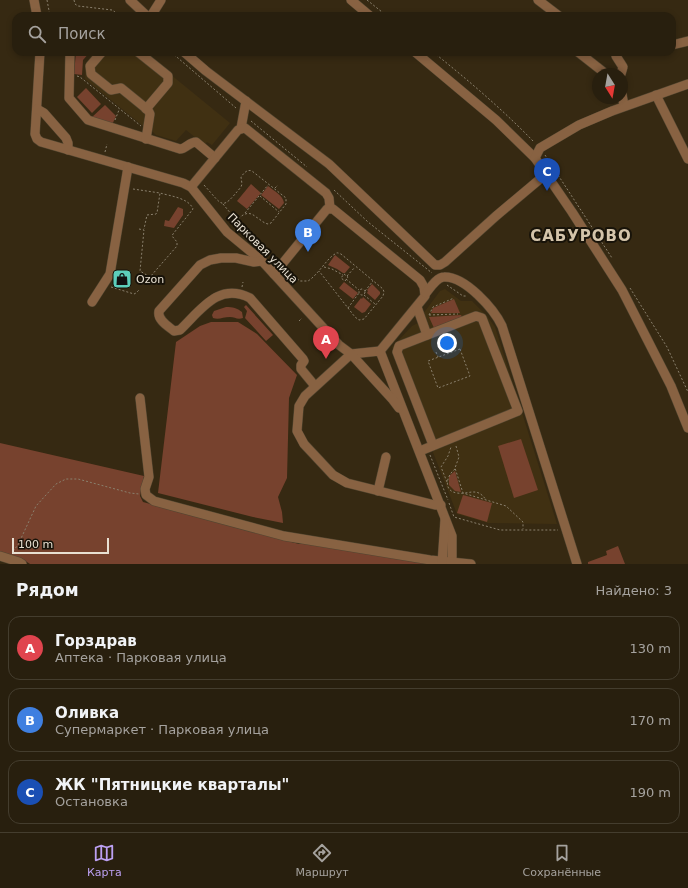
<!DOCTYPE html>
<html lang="ru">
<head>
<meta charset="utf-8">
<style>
  :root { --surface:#281f0e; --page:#342c1c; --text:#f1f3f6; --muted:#a5a29e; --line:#443d2e; --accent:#bca0f2 }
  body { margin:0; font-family:"DejaVu Sans",sans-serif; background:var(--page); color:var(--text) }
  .compass { position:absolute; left:592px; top:68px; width:36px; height:36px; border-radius:50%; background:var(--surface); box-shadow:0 2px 6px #0003; rotate:169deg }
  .scale { position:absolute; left:12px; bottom:10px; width:97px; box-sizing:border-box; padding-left:4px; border:2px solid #e8e0d2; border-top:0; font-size:11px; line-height:14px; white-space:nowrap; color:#e8e0d2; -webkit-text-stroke:3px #181309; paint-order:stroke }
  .you { position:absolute; left:447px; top:343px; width:14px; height:14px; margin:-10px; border:3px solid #fff; border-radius:50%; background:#1a73e8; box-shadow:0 0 0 6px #1a73e833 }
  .badge { display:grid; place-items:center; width:26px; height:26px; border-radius:50%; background:var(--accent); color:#fff; font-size:13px; font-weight:700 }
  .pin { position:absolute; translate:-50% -33px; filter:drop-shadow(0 1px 2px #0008) }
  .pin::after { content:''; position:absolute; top:21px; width:14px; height:12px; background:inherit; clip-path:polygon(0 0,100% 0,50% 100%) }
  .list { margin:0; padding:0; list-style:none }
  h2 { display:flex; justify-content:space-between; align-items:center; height:52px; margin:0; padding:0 16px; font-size:17px }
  h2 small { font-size:13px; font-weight:400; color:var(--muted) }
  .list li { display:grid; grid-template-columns:26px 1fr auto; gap:12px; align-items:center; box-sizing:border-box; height:64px; margin:0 8px 8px; padding:0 8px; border:1px solid var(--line); border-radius:12px }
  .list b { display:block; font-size:15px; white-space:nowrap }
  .list p { margin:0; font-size:13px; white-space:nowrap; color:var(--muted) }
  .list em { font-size:13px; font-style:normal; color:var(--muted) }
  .icon { flex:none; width:22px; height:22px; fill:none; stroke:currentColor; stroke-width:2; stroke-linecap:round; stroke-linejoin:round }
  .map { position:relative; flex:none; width:688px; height:564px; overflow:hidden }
  .search { position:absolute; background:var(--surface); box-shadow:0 2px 6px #0003; left:12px; right:12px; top:12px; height:44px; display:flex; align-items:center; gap:10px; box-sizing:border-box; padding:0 14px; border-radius:12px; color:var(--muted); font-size:15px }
  .sheet { height:268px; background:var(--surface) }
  nav { display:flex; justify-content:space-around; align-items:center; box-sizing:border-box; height:56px; border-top:1px solid var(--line); background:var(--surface); font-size:11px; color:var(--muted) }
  nav a { display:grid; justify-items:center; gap:2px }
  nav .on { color:var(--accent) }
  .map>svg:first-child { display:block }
  .built { fill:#403012 }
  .green { fill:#77422e }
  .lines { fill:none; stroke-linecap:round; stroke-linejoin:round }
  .minor-casing { stroke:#524631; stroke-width:10 }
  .path { stroke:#8a806d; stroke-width:1; stroke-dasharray:2 2; stroke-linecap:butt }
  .minor { stroke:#886242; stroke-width:9 }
  .labels { text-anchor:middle; stroke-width:4; stroke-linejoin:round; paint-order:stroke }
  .street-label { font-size:11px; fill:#e8e0d2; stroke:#181309 }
  .poi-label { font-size:11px; fill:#e8e0d2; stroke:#181309; text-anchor:start }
  .district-label { font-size:15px; font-weight:bold; letter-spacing:1px; fill:#d4c4aa; stroke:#181309 }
</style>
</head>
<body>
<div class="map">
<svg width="688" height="564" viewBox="0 0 688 564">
  <rect width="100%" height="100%" fill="#362912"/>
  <g class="built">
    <path d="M94 52H143L230 123 212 145 207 142 205 145 186 130 176 141 156 135 151 130 143 126 85 79 86 63Z"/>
    <path d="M445 289 461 301H472L487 316 495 327 557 524 488 523 457 514 392 347 412 326 420 322 423 314 440 291Z"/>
  </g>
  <g class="green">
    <path d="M76 52H90L83 60 82 75 74 74Z"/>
    <path d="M86 88 101 104 92 113 77 97Z"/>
    <path d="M105 105 116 116 112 125 91 118Z"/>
    <path d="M251 184 261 193 247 209 237 201Z"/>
    <path d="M268 186C274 191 283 195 284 203L279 209 261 195Z"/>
    <path d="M178 207 183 209V215L174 228 164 226 165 220 169 221Z"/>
    <path d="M335 255 350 267 345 273H343L337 269 328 265Z"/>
    <path d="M344 282 358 293 353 299 339 288Z"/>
    <path d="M372 284 380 292V294L375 300 367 293 368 291 367 290Z"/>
    <path d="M363 297 371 304 365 312 362 313 354 307 361 298 362 299Z"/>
    <path d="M454 299 460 313H431L433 308Z"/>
    <path d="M246 305 273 335 266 341 245 318 247 311 244 307Z"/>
    <path d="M226 307C233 307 237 308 242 312L243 318C237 320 235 317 230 317 223 317 219 320 213 318L212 315 214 311Z"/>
    <path d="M461 315 462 317 434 328 429 317Z"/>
    <path d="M211 322H238L257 334 297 375 289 398 287 478 278 497 282 512 283 523 253 517 158 493 176 342 200 326Z"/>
    <path d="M521 439 538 490 514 498 498 446Z"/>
    <path d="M0 443 144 476 140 496 143 502 299 544 305 543 428 564H30L24 560 0 553Z"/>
    <path d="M455 471 461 492 455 491 449 485V476Z"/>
    <path d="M463 495 492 503 487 522 457 513Z"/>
    <path d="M618 546 625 564H588V562L607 555 606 551Z"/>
  </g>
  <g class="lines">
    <g class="minor-casing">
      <g id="minor">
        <path d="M34 0 37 16"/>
        <path d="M130 0 147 16"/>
        <path d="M351 0 370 16"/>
        <path d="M538 0 559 16"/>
        <path d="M151 16 161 0"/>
        <path d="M672 45 688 41"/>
        <path d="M40 52 35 134 37 139 41 142 183 183 191 187 227 232 262 261 339 345 351 354 380 351 452 536V564"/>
        <path d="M70 52 69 98 88 120 180 149C186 149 189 142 196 142L215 158"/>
        <path d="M102 52 90 66 91 74 111 90 121 88 148 110 150 114 146 139"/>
        <path d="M138 52 168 76V83L146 109"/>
        <path d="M184 52 206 71 329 164 435 265H440L445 262 496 216 546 174"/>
        <path d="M415 52 496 120 535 158 572 212 622 290 671 386 688 428"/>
        <path d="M578 52 606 74"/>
        <path d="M617 52 616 56 623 67 621 74"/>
        <path d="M622 94 624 106"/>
        <path d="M656 95 688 159"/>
        <path d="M37 109 44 113 66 138 68 143V150"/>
        <path d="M241 128 246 101"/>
        <path d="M535 158 540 148 579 125 612 111 688 84"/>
        <path d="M191 187 238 130 245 128 326 193 329 198 330 208"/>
        <path d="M262 261 254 262 236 258H221L210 260 200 265 159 311C157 320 168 326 174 331L180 330C201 310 218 282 250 298L303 359 304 361 301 365V369L315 386"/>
        <path d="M274 274 327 209H333L420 280 424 287 425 296 380 351"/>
        <path d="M426 293C430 288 437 277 444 277 465 276 494 309 502 326L577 564"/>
        <path d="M92 302 110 274 128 167"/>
        <path d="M417 307 427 335"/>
        <path d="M140 398 149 477 145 489 146 495 154 501 284 536 430 560 471 564"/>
        <path d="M399 408 393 400 351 354 305 396 299 406 297 431 304 444 333 475 347 483 435 505H441"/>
        <path d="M420 451 518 411 482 318 476 316 399 346 397 352 433 445"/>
        <path d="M378 491 386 457"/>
        <path d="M0 556 19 562 22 564"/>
        <path d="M442 564 445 519"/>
      </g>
    </g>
    <g class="path">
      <path d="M47 0 50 16"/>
      <path d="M74 0 75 4 78 6 112 10 115 12 116 16"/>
      <path d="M367 0 387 16"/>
      <path d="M171 52 236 108"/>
      <path d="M433 52C468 80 502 109 534 142"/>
      <path d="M77 76 80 77 141 126"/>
      <path d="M115 120 119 110"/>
      <path d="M251 121 307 167"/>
      <path d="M105 152 107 144"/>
      <path d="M545 155 612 258"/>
      <path d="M204 185C224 207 221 211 241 187L242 184 241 177C244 173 247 169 252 171L286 198V204L271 223 268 224C263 223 260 219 256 217 246 208 239 218 232 226"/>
      <path d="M275 188 278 185"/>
      <path d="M133 189 160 193 157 213 156 214 147 215 144 229"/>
      <path d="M334 190 368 222 432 273"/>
      <path d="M260 196 279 212"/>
      <path d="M223 204 236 220"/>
      <path d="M245 213 268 185"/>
      <path d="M139 229 144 230 140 271 150 277 177 246V242L172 236 173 234 193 209C189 198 170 196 160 193"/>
      <path d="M324 267 332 269 343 275"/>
      <path d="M288 271 300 281H308C318 275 328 257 335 254 337 252 338 253 341 254L383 289 384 292 383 296 364 319 359 320 355 317 319 271"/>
      <path d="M344 274 348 277 345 281 341 278Z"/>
      <path d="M347 276 355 267"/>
      <path d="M346 279 359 290"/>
      <path d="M144 281 146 276"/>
      <path d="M447 285 463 296H466"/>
      <path d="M111 287 134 294 136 293 139 290"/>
      <path d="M242 287 243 282"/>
      <path d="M630 288 667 347 688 392"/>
      <circle cx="362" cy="292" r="3"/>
      <path d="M365 291 373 281"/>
      <path d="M364 295 375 304"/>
      <path d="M348 308 359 293"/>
      <path d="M429 315 458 314"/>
      <path d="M429 315 433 307 454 298"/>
      <path d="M299 321 302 318"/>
      <path d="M460 349 470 376 438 388 428 361Z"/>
      <path d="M436 352 438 357"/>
      <path d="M456 446 459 457 455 468 463 493 506 506 523 522V529"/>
      <path d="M430 455 448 500"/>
      <path d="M455 469C446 476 443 491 457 493 469 495 477 486 486 500"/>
      <path d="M447 482 441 467 448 456 451 447"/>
      <path d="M449 503 454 517 500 530H558"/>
      <path d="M13 551 18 545 36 506 56 484 66 479H78L130 493 139 494"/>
    </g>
    <use href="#minor" class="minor"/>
  </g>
  <defs>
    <g id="shop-square" transform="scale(1)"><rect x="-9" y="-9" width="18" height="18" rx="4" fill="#5ccebb" stroke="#181309"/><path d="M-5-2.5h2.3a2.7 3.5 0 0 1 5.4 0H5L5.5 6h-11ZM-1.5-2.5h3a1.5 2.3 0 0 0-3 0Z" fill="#111"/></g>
  </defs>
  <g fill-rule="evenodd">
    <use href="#shop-square" x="122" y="279"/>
  </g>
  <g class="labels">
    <g class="street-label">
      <text transform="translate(263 248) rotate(45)" y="4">Парковая улица</text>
    </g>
    <g class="poi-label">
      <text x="136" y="283">Ozon</text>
    </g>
    <g class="district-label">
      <text x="581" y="241">САБУРОВО</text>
    </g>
  </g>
</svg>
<svg class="compass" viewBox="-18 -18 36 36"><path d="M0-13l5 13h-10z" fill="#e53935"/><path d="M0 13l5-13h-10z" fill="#a5a29e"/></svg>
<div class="scale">100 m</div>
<div class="you"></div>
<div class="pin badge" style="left:326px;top:359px;background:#e0444e">A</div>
<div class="pin badge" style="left:308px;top:252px;background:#3f7fe0">B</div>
<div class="pin badge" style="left:547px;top:191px;background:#1a4fb4">C</div>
<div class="search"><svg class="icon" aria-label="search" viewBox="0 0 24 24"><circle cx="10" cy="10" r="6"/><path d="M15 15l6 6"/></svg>Поиск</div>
</div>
<section class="sheet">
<h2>Рядом<small>Найдено: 3</small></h2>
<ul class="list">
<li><span class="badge" style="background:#e0444e">A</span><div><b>Горздрав</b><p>Аптека · Парковая улица</p></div><em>130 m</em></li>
<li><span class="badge" style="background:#3f7fe0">B</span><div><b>Оливка</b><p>Супермаркет · Парковая улица</p></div><em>170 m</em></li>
<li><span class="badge" style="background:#1a4fb4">C</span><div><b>ЖК &quot;Пятницкие кварталы&quot;</b><p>Остановка</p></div><em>190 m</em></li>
</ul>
</section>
<nav>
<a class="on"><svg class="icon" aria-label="map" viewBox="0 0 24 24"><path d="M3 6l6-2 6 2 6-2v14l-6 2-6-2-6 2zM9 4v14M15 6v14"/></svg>Карта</a>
<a><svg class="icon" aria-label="directions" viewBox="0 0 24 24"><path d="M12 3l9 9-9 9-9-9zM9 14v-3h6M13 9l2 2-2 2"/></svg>Маршрут</a>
<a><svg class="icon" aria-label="saved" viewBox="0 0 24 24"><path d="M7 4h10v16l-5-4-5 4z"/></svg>Сохранённые</a>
</nav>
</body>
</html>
